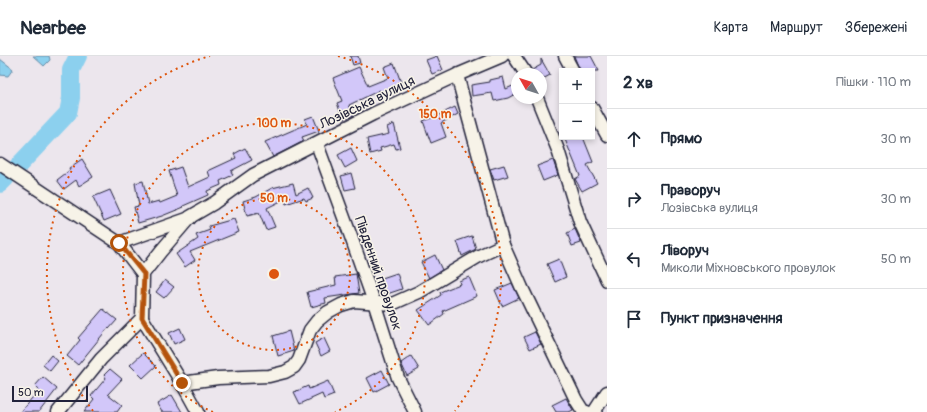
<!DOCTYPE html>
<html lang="uk">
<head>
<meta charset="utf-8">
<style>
  :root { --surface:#fff; --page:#f6f6f7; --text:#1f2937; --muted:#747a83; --line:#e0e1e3 }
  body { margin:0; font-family:Pangolin,sans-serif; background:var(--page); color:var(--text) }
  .controls { position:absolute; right:12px; top:12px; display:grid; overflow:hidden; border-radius:0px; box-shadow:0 2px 6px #0003 }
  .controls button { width:36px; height:36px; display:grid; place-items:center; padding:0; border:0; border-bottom:1px solid var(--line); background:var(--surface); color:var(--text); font:20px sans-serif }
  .compass { position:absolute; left:511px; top:12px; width:36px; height:36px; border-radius:50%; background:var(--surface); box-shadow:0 2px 6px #0003; rotate:309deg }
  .scale { position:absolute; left:12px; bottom:10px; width:76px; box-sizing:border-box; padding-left:4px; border:2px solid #22223b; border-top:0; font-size:11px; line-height:14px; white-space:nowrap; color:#22223b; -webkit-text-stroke:3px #f7f3e8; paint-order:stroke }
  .stop { position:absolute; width:12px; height:12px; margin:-9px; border:3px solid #b45309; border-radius:50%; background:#fff }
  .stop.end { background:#b45309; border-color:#fff; box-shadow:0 1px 4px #0008 }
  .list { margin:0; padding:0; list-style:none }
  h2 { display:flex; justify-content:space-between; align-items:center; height:52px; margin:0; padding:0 16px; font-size:17px }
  h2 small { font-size:13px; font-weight:400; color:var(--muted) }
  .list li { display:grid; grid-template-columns:26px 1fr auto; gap:12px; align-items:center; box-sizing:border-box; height:60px; padding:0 16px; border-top:1px solid var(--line) }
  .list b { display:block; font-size:15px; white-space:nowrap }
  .list p { margin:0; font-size:13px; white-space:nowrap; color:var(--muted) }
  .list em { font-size:13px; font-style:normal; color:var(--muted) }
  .icon { flex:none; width:22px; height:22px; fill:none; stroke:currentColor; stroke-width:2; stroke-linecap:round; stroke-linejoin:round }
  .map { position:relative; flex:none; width:607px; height:356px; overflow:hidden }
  header { display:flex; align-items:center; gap:24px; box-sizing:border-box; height:56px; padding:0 20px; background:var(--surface); border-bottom:1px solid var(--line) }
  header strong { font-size:19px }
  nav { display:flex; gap:22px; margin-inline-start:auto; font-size:14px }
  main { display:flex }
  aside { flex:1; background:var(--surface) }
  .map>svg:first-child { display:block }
  .water { fill:#8cd0ee; stroke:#628aa6 }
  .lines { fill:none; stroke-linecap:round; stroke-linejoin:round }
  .river { stroke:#8cd0ee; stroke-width:18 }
  .building { fill:#d2c7f9; stroke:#22223b }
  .minor-casing { stroke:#22223b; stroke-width:15 }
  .minor { stroke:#f7f3e8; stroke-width:12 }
  .route { stroke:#b45309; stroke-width:5 }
  .ring { fill:none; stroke:#de560e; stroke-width:2; stroke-dasharray:2 4 }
  .labels { text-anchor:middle; stroke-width:3; stroke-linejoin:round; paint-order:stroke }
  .street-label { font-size:14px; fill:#22223b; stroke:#f7f3e8 }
  .centre { fill:#de560e; stroke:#f7f3e8; stroke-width:2 }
  .ring-label { font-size:12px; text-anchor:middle; font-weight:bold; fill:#de560e; stroke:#f7f3e8; stroke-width:3; stroke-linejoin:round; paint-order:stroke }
</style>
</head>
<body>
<header>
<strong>Nearbee</strong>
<nav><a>Карта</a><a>Маршрут</a><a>Збережені</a></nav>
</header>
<main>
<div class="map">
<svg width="607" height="356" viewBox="0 0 607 356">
  <rect width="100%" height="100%" fill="#ece6ed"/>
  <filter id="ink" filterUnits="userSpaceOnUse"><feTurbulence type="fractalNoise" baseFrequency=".025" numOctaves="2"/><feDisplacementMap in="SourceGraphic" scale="8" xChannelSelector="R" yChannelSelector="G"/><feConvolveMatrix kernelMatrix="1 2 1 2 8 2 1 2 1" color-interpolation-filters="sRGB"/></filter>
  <g filter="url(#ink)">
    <g class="water">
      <path d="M33 0H49L50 4 44 10Z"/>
      <path d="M0 3 13 13 8 20 0 19Z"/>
    </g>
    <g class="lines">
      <g class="river">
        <path d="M18 110 68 57 71 42V14L78 0"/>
        <path d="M0 128 6 122"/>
      </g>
    </g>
    <g class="building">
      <path d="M350 0H358L360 7 353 9Z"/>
      <path d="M437 0 443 14 432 18 426 4Z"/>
      <path d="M574 0H591L599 15H580Z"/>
      <path d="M541 3 550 19 541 24V18H533L532 14 541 9Z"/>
      <path d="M394 7 403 32 382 39 380 34 349 49 354 59 343 63 337 47 342 45 333 22 359 11 368 30 388 22 384 11Z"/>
      <path d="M503 21 506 33 517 28V37L508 42 494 45 492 37 472 40 471 29 490 26V24Z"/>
      <path d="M455 51 458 58 441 67 446 81 431 87 423 65 437 60Z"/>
      <path d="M313 60 319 75 302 81 304 85 273 101 265 86 307 68 305 63Z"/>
      <path d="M394 68 400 92 396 93 394 88 380 92 381 95 370 98 367 83 389 78 387 71Z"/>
      <path d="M564 81H583L593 106 587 109 597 127 582 135 575 123 580 120Z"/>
      <path d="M245 92 252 104 231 115 233 119 220 125 221 129 207 135 208 139 183 150 184 151 162 160 138 167 134 151 139 150 135 127 143 125 148 148 159 145 160 147 177 140 169 115 181 111 188 131 210 121 208 115 236 102 234 98Z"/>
      <path d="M351 92 357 105 345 112 338 99Z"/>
      <path d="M82 103 93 121 79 130 76 124 64 133 57 124 70 114 69 112Z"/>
      <path d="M553 104 558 119 543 125 537 110Z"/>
      <path d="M504 109 508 120 494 124 490 113Z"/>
      <path d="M351 117 355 132 345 134 341 120Z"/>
      <path d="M293 127 296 138 308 132 313 142 306 145 304 142 286 148 285 143 287 142 267 152 275 171 266 174 259 157 247 160 243 145 256 141 272 132Z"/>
      <path d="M110 134 121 158 104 165 93 141Z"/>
      <path d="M234 163 239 176 190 196 195 204 185 211 176 198 198 183 196 179 210 174 209 170Z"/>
      <path d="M575 173 581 187 572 190 567 177Z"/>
      <path d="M472 180 476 193 462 200 457 185Z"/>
      <path d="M435 199 442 214 429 222 421 206Z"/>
      <path d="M559 203 566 221 555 226 547 208Z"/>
      <path d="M397 217 402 233 384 239 379 223Z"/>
      <path d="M356 218 359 237 325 242 326 247 311 251 307 236 336 229 335 221Z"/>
      <path d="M469 221 477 240 443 255 444 258 429 269 418 254 441 239 440 236 460 228 459 225Z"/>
      <path d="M165 224 174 231 164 242 156 236Z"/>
      <path d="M512 227 519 242 502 250 495 234Z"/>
      <path d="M103 253 117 264 109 273 108 272 78 309 67 300 80 284 78 282Z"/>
      <path d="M180 272 185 283 174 288 169 277Z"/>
      <path d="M289 275 294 295 278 300 273 280Z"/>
      <path d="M535 276 541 288 530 293 524 281Z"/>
      <path d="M324 282 330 295 321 300 315 287Z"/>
      <path d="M143 297 156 310 143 322 130 309Z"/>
      <path d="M51 299 58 305 50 315 43 309Z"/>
      <path d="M411 300 419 313 407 320 401 307Z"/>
      <path d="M110 313 122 323 108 338 122 349 117 356H84L94 343 91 340 106 322 104 319Z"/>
      <path d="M382 314 389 328 374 336 367 322Z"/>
      <path d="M43 321 57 333 39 356H20L39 334 35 330Z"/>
      <path d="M328 325 334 339 324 343 322 338 300 348 294 336 308 330 309 333Z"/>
      <path d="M172 339 182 356H162L157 348Z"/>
      <path d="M566 342 573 354 569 356H556L552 349Z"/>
    </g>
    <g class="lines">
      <g class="minor-casing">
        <g id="minor">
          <path d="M514 0 526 18"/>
          <path d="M565 0 573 15"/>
          <path d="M457 19 503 189 522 232 576 344 583 355 587 356"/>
          <path d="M537 42 558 94 580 166 607 224"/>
          <path d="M592 52 607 79"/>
          <path d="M317 88 350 178 374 246 398 322 415 356"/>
          <path d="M0 108 119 187 143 218"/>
          <path d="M119 187 190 162"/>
          <path d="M142 262 182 327 198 356"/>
          <path d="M182 327 218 322 269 320 285 316 294 311 299 304 310 274 317 265 328 256 341 249 354 245 392 248 419 236 479 200 503 189"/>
          <path d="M58 356 101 303 142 262 143 218 161 195 190 161 214 147 253 119 373 58 457 19 502 0"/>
          <path d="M594 356 607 336"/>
        </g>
      </g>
      <use href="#minor" class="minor"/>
    </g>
  </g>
  <g class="lines" filter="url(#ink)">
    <path class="route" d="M119 187 144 218 142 262 182 327"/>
  </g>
  <g class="ring">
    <circle cx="274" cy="218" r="76"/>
    <path d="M213 356A151 151 0 1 1 335 356"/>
    <path d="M93 355A227 227 0 0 1 210 0M338 0A227 227 0 0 1 455 355"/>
  </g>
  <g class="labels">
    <g class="street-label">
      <text transform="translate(367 46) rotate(-26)" y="5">Лозівська вулиця</text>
      <text transform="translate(379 217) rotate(71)" y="5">Південний провулок</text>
    </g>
  </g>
  <circle cx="274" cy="218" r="6" class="centre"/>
  <g class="ring-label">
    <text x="435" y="62">150 m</text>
    <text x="274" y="71">100 m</text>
    <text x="274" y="146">50 m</text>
  </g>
</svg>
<div class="controls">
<button>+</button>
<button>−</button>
</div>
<svg class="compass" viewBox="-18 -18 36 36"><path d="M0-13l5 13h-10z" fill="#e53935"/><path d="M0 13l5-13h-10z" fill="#747a83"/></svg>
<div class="scale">50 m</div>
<div class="stop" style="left:119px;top:187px"></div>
<div class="stop end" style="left:182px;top:327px"></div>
</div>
<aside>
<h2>2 хв<small>Пішки · 110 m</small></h2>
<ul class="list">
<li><svg class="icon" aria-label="ahead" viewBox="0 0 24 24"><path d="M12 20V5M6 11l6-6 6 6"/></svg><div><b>Прямо</b></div><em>30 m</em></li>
<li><svg class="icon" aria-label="right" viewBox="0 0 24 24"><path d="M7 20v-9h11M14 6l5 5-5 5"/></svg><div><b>Праворуч</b><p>Лозівська вулиця</p></div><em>30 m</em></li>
<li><svg class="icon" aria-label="left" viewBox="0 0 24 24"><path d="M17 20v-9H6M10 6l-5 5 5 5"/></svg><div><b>Ліворуч</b><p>Миколи Міхновського провулок</p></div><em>50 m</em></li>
<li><svg class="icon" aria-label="arrive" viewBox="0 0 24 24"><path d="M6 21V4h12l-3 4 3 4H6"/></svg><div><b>Пункт призначення</b></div></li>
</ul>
</aside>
</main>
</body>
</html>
